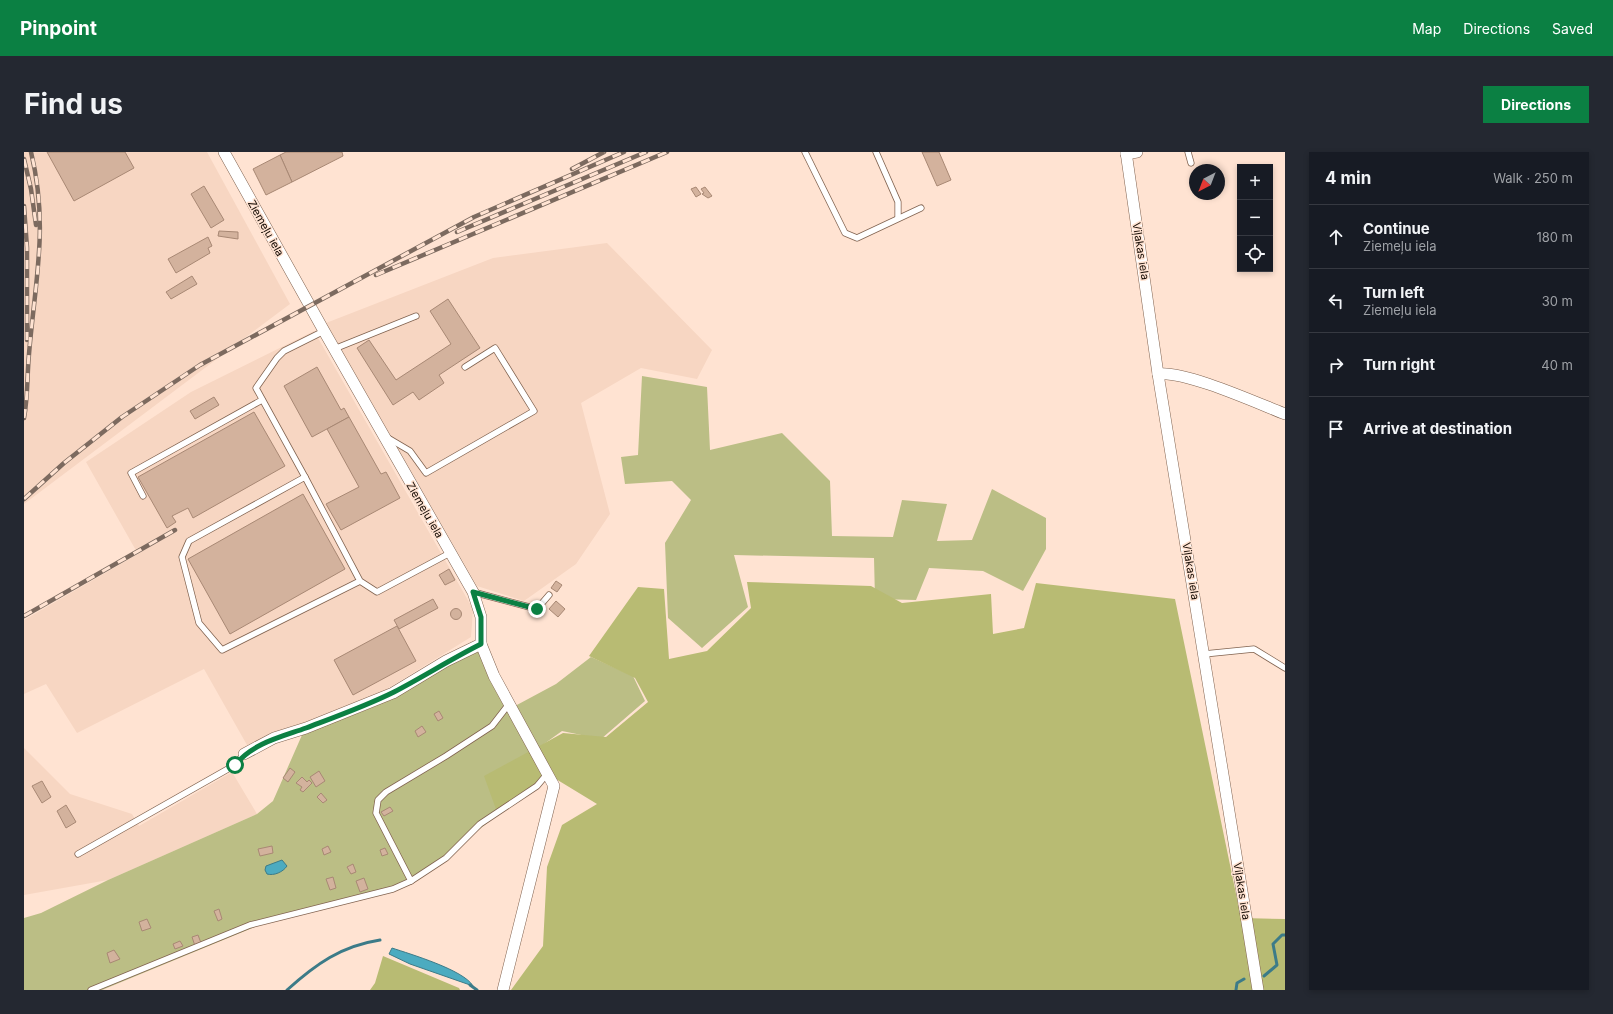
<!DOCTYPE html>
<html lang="en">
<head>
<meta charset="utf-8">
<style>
  :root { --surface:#171b24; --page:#242831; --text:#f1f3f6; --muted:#9ea1a6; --line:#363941; --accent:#0b8043 }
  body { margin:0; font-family:Inter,sans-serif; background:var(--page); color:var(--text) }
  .controls { position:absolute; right:12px; top:12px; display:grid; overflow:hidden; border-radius:0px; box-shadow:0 2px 6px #0003 }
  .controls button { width:36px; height:36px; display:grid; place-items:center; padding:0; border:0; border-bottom:1px solid var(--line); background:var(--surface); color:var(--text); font:20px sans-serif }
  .compass { position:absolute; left:1165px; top:12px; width:36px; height:36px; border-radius:50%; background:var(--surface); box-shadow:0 2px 6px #0003; rotate:222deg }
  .stop { position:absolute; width:12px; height:12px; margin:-9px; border:3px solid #0b8043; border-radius:50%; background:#fff }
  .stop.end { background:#0b8043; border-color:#fff; box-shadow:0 1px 4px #0008 }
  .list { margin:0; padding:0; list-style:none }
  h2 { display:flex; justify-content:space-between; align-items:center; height:52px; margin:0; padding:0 16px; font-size:17px }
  h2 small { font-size:13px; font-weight:400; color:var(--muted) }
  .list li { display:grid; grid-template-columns:26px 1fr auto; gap:12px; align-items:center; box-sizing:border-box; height:64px; padding:0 16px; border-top:1px solid var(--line) }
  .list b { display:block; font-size:15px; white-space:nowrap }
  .list p { margin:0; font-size:13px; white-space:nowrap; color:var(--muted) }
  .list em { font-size:13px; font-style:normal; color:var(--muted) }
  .icon { flex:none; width:22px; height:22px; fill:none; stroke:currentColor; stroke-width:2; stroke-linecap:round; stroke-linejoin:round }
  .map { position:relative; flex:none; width:1261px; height:838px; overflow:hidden; border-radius:0px }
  header { display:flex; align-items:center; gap:24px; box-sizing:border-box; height:56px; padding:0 20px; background:var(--accent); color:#fff }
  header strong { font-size:19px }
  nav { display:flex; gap:22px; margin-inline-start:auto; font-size:14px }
  .intro { display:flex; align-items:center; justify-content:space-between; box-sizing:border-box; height:96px; padding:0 24px }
  h1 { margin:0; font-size:28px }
  .button { padding:10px 18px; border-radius:0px; background:var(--accent); color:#fff; font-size:14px; font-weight:700 }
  main { display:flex; gap:24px; padding:0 24px }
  aside { flex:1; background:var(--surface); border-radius:0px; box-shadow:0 2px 6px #0003 }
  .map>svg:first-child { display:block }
  .built { fill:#f7d6c2 }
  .green { fill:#bbbe85 }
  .forest { fill:#b8bb73 }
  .water { fill:#4cabc0; stroke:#3c7b88 }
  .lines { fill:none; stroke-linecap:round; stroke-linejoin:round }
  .stream { stroke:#3c7b88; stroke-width:3 }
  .building { fill:#d3b29d; stroke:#a88874 }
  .lane-casing { stroke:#816350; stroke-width:7 }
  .street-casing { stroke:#816350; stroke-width:12 }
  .lane { stroke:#fff; stroke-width:5.5 }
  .street { stroke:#fff; stroke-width:11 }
  .rail-casing { stroke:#7c6a5f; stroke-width:4.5 }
  .rail { stroke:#ffe3d2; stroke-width:3; stroke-dasharray:9; stroke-linecap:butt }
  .route { stroke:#0b8043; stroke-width:5 }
  .labels { text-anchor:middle; stroke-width:3; stroke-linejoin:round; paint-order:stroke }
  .street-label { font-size:11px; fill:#150b04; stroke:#ffe3d2 }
</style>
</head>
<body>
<header>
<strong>Pinpoint</strong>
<nav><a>Map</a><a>Directions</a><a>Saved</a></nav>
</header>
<div class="intro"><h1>Find us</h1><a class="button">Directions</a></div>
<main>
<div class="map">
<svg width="1261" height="838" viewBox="0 0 1261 838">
  <rect width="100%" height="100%" fill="#ffe3d2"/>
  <g class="built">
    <path d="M0 0H183L266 152 0 352Z"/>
    <path d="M583 91 688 198 673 227 617 216 557 251 586 362 552 412 500 449 453 434 302 171 469 106Z"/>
    <path d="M290 179 449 457 447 485 355 542 223 593 180 517 53 581 22 532 0 542V468L114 402 62 310 167 240Z"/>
    <path d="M0 596 46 642 108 662 115 674 208 620 233 662 84 728 0 743Z"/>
  </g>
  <g class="green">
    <path d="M618 224 683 235 686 298 758 281 806 329 808 384 869 385 878 348 923 352 913 389 948 388 968 337 1022 366V397L999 439 959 419 905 416 892 448 851 447 850 406 710 403 724 455 678 496 644 466 641 391 667 348 648 329 601 332 597 305 614 303Z"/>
    <path d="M454 498 521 626 384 733 233 774 78 838H0V766L17 761 84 728 233 662 249 649 278 583 352 554Z"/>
    <path d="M567 505 609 524 621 549 577 587 538 579 513 597 491 554 532 532Z"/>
  </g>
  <g class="forest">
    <path d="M723 430 847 434 878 451 967 442 969 482 1000 476 1012 431 1151 447 1217 766 1261 767V838H487L519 794 523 715 538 673 573 652 527 624 473 660 460 624 539 581 582 585 624 550 611 526 565 504 614 435 640 437 645 507 683 499 727 456Z"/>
    <path d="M359 804 435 836 436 838H346L351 831Z"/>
  </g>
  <g class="water">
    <path d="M258 708 263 714C259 720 250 724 243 722L241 718 242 714Z"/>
    <path d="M368 796C386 802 440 818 449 834L386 812 365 802Z"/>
  </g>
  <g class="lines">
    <g class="stream">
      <path d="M1240 824 1253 813 1249 792 1258 783H1261"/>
      <path d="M446 833 453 838"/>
      <path d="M263 838C292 812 317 794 356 788"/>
      <path d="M1212 838 1213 831 1220 827"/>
    </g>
  </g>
  <g class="building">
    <path d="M23 0H101L110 16 50 49Z"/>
    <path d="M262 0H318L319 4 268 30 256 3Z"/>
    <path d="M898 0H915L927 28 913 34Z"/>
    <path d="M256 3 268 30 242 43 229 17Z"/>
    <path d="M180 34 200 68 187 76 167 42Z"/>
    <path d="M672 35 677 42 672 45 667 37Z"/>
    <path d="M681 35 688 44 684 46 678 42 680 41 677 37Z"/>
    <path d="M195 79 214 80V87L194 84Z"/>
    <path d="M184 85 188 94 184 96 186 101 152 121 144 107Z"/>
    <path d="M168 124 173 132 147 147 142 140Z"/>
    <path d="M424 147 456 196 415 223 420 231 395 248 389 240 369 253 333 196 345 188 372 228 427 192 406 159Z"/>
    <path d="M293 215 317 258 320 256 325 265 288 285 260 234Z"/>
    <path d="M190 245 195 253 171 267 166 259Z"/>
    <path d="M230 260 261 314 169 366 164 356 148 364 152 370 143 376 114 325Z"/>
    <path d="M325 265 357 322 362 320 376 346 317 378 302 352 335 335 303 277Z"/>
    <path d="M279 342 321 417 206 482 164 407Z"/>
    <path d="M425 417 431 428 421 433 415 423Z"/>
    <path d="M532 429 538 433 533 440 527 436Z"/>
    <path d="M409 447 414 456 375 477 370 468Z"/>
    <path d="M532 449 541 457 534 465 525 457Z"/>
    <circle cx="432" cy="462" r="5.5"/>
    <path d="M373 474 392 509 329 543 310 508Z"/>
    <path d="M415 559 419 566 414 569 410 562Z"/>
    <path d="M398 574 402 580 394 585 391 579Z"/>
    <path d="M266 616 271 620 264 630 259 626Z"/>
    <path d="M295 619 301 629 292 635 286 625Z"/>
    <path d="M278 625 283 630 285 628 288 631 279 640 276 638 278 635 272 631Z"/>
    <path d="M18 629 27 645 18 651 8 634Z"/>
    <path d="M297 641 303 648 299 651 293 645Z"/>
    <path d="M42 653 52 670 42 676 33 659Z"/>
    <path d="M366 655 369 659 360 664 357 660Z"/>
    <path d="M248 694 249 701 236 704 234 697Z"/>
    <path d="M304 694 307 700 300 703 298 697Z"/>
    <path d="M361 696 364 702 358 704 356 698Z"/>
    <path d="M329 712 332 720 327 722 323 715Z"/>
    <path d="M309 725 312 736 306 738 302 727Z"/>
    <path d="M340 726 344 737 336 740 332 729Z"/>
    <path d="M195 757 198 767 194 769 190 759Z"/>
    <path d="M123 767 127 776 118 779 115 770Z"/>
    <path d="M174 783 177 791 171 794 168 785Z"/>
    <path d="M156 789 159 794 151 797 149 792Z"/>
    <path d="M90 798 96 807 86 811 83 801Z"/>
  </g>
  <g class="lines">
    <g class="lane-casing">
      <g id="lane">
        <path d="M781 0 821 81 833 86 897 56"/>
        <path d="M852 0 874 50V66"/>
        <path d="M1164 0 1167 11"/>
        <path d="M310 197 392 164"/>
        <path d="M364 286 386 299 402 321 510 259 471 196 441 215"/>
        <path d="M281 325 232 236 253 206 260 199 300 179"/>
        <path d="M119 344 107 321 238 248"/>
        <path d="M336 429 281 325 165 389 158 405 175 471 198 498 336 429 353 440 426 401"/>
        <path d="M449 440 513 457 525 443"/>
        <path d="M1180 502 1230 497 1261 516"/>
        <path d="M54 702 211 613 220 602"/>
        <path d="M387 729 352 661 354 648 362 640 422 604 468 574 485 552"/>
        <path d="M67 838 226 773 369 737 387 729 422 706 456 672 513 634 523 622"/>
      </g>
    </g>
    <g class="street-casing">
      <g id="street">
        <path d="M200 0 300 179 449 440 457 465V492L422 509 369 541 282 576 250 586 220 602"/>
        <path d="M1102 0 1134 222 1234 838"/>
        <path d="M1102 2 1113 0"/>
        <path d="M1134 222C1160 218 1233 251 1261 262"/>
        <path d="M457 492 470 524 530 634 479 838"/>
      </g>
    </g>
    <use href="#lane" class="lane"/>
    <use href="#street" class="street"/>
    <g class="rail-casing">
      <g id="rail">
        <path d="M0 7 7 37 12 73"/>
        <path d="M548 17 580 0"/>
        <path d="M0 54 3 96V188"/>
        <path d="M433 80 622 0"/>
        <path d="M352 123 643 0"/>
        <path d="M0 266C4 245 3 223 5 202 11 129 25 74 7 0"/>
        <path d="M0 347 40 311 98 265 176 213 450 65 600 0"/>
        <path d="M0 464 151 378"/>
      </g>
    </g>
    <use href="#rail" class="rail"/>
  </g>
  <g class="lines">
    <path class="route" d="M211 613C229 591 257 585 282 576 311 565 342 554 370 540 399 525 427 507 457 492V465L449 440 513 457"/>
  </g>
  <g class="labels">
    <g class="street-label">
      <text transform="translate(242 76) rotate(61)" y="4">Ziemeļu iela</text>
      <text transform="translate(1117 99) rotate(81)" y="4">Viļakas iela</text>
      <text transform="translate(401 358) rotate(60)" y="4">Ziemeļu iela</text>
      <text transform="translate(1167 419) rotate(81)" y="4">Viļakas iela</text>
      <text transform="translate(1218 739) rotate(81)" y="4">Viļakas iela</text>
    </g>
  </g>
</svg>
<div class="controls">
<button>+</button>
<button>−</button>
<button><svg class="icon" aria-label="locate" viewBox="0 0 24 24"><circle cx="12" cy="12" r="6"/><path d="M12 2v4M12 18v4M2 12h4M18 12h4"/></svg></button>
</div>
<svg class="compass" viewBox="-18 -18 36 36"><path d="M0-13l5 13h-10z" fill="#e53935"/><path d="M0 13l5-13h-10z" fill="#9ea1a6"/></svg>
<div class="stop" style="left:211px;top:613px"></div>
<div class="stop end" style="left:513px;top:457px"></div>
</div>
<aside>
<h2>4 min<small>Walk · 250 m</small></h2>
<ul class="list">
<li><svg class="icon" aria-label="ahead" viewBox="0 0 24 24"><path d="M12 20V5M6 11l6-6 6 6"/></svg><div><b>Continue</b><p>Ziemeļu iela</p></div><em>180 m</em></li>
<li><svg class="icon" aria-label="left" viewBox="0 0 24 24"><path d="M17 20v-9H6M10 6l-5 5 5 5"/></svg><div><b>Turn left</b><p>Ziemeļu iela</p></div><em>30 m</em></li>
<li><svg class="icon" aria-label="right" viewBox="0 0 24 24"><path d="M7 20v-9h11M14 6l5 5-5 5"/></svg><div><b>Turn right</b></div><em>40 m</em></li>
<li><svg class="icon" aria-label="arrive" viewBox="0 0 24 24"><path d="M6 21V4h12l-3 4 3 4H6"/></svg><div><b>Arrive at destination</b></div></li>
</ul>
</aside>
</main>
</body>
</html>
